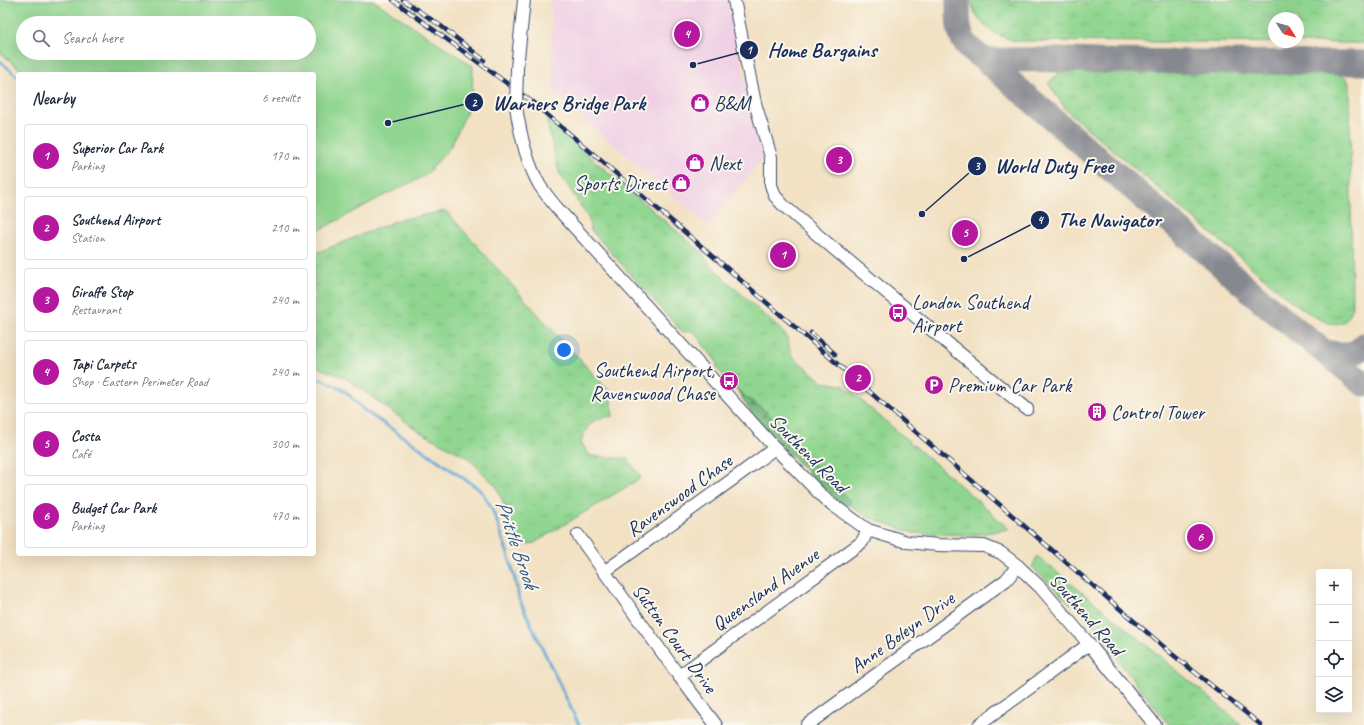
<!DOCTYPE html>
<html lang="en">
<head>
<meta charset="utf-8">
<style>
  :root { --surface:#fff; --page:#f2f2f3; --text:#1f2937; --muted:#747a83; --line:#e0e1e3; --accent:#b5179e }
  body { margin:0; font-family:Caveat,sans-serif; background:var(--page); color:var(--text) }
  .controls { position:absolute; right:12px; bottom:12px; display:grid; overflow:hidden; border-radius:4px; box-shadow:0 4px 16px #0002 }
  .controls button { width:36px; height:36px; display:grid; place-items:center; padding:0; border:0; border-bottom:1px solid var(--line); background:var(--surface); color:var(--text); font:20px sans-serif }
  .compass { position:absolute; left:1268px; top:12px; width:36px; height:36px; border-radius:50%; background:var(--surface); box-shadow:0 4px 16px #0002; rotate:126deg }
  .you { position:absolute; left:564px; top:350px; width:14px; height:14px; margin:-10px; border:3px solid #fff; border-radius:50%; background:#1a73e8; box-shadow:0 0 0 6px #1a73e833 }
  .badge { display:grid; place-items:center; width:26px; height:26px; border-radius:50%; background:var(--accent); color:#fff; font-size:13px; font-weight:700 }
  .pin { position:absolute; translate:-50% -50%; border:2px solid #fff; box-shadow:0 1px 4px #0006 }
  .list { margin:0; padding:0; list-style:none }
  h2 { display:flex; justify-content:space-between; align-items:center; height:52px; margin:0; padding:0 16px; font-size:17px }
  h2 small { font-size:13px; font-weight:400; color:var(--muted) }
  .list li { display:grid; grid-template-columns:26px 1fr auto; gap:12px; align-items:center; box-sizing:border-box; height:64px; margin:0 8px 8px; padding:0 8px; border:1px solid var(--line); border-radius:4px }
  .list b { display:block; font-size:15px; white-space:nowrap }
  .list p { margin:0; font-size:13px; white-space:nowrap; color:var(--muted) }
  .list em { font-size:13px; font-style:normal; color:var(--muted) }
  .icon { flex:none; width:22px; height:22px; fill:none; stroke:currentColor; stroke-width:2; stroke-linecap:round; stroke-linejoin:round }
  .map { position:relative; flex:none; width:1364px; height:725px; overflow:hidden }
  .search { position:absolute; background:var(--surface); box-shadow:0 4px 16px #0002; left:16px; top:16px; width:300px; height:44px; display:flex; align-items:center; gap:10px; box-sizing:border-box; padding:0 14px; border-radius:22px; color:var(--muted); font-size:15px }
  .panel { position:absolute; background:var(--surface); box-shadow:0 4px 16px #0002; left:16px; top:72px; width:300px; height:484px; border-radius:4px }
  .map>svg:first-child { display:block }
  .built { fill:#f0d0e5 }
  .grass { fill:url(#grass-tufts); stroke:#568277; fill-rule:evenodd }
  .forest { fill:url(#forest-firs); stroke:#48736c }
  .park { fill:#90d690; stroke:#568277; fill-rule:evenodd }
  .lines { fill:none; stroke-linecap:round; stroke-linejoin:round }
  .stream { stroke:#5da7d5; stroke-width:3 }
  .taxiway { stroke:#868890; stroke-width:25 }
  .minor-casing { stroke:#3b4a6d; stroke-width:14 }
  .minor { stroke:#fff; stroke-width:12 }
  .rail-casing { stroke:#1b2f5e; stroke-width:4.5 }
  .rail { stroke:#fbf7ec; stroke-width:3; stroke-dasharray:9; stroke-linecap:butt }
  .minor-bridge-casing { stroke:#3b4a6d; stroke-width:14; stroke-linecap:butt }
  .minor-bridge { stroke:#fff; stroke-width:12 }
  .labels { text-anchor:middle; stroke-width:4; stroke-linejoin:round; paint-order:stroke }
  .poi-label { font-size:20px; fill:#1b2f5e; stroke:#fbf7ec; text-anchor:start }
  .street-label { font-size:20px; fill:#1b2f5e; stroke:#fbf7ec }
  .water-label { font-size:21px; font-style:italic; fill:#325988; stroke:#fbf7ec }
  .leader { fill:none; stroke:#1b2f5e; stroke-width:1.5 }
  .callout-dot { fill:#1b2f5e; stroke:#fbf7ec; stroke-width:1.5 }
  .mark-label { font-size:12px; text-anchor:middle; font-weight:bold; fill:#fff }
  .callout-label { font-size:21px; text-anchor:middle; font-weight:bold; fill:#1b2f5e; stroke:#fbf7ec; stroke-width:4; stroke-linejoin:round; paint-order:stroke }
</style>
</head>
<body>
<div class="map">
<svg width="1364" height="725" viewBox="0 0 1364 725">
  <defs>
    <pattern id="grass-tufts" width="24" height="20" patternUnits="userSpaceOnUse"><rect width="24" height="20" fill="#90d690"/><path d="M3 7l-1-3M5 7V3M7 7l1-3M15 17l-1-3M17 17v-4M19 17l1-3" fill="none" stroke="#7cb87f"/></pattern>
    <pattern id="forest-firs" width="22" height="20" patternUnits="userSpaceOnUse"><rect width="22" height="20" fill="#74b77a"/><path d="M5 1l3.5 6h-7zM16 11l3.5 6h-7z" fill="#5e9567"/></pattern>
  </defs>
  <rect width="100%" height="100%" fill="#fbf7ec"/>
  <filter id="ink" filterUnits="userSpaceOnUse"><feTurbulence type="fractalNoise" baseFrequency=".025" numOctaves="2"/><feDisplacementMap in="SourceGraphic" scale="8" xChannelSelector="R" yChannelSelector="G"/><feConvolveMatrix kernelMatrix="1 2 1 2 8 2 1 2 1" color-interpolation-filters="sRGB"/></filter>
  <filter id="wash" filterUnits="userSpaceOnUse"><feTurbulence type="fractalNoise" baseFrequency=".012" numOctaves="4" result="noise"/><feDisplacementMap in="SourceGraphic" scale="16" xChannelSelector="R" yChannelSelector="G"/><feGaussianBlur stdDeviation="0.9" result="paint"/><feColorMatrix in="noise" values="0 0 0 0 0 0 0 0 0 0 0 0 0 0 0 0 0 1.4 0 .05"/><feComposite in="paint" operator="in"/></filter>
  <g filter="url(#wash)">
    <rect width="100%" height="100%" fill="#f2e1c3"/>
    <path class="built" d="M550 0H727L762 159 708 226 554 93Z"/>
    <g class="grass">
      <path d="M971 0H1364V43L1017 41C1001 38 982 28 975 13 973 9 972 4 971 0ZM1274 18H1298V42H1274Z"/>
      <path d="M1066 67 1334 70 1347 79 1350 85 1352 309C1342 342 1307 311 1291 301L1067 111 1048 83Z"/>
      <path d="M546 119 701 252 713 268 786 335 792 356 823 382 843 385 953 479 1009 529 973 535 913 533 868 517 849 505V500L786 436 768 413 743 395 718 370 716 361 693 331 682 332 590 229 589 219 559 172Z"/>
      <path d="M446 211 544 321 610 392 613 416C592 419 588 422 581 442L590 456 628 459 641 478 534 543 515 547 508 513 496 486 467 457 420 432 346 378 314 366V254L398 220Z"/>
      <path d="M1037 556 1132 633 1242 725H1169L1116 658 1092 633 1095 628 1077 604 1070 603 1032 567Z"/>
    </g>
    <path class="forest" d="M736 388 743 395 768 413 786 436 849 500V505L839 504 784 449 752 414Z"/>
    <path class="park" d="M0 0H373L473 66 472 100 451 146 426 175 381 197 314 233V74H25L0 52ZM23 23H309V53H23Z"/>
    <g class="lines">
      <g class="stream">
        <path d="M0 61 18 77"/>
        <path d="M314 378 326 381 346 392 365 411 417 446 479 489C493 505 498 525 505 545 511 563 516 580 519 599L579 725"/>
      </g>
      <g class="taxiway">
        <path d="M958 0C958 31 957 42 985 60L1269 307 1364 384"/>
        <path d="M985 60C1022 60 1059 59 1096 61L1364 63"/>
        <path d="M1323 351C1337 355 1354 358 1364 345"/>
      </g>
    </g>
  </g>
  <g filter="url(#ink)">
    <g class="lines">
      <g class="minor-casing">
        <g id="minor">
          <path d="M734 0 755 103 771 157V185L775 196 783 205 827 243 1027 409"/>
          <path d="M517 68 524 0"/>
          <path d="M516 106C520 134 526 162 540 186 545 193 551 201 557 208L775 448 826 500 868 530 907 542 938 545 984 546 1001 553 1018 566 1041 588 1089 644 1155 725"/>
          <path d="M578 535 679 676 716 725"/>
          <path d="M604 572 740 474 775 448"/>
          <path d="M679 676 862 542 868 530"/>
          <path d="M807 725 1006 580 1018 566"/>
          <path d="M979 725 1089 644"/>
        </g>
      </g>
      <use href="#minor" class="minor"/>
      <g class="rail-casing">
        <g id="rail">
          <path d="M393 0 531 101 721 263 1172 654 1261 725"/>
          <path d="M403 0 441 26 484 60"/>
          <path d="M811 333 835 354"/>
        </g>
      </g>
      <use href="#rail" class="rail"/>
      <g class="minor-bridge-casing">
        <path id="minor-bridge" d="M516 106 517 68"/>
      </g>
      <use href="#minor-bridge" class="minor-bridge"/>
    </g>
  </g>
  <defs>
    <g id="shop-disc" transform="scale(1)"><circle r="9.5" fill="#b5179e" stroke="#fbf7ec"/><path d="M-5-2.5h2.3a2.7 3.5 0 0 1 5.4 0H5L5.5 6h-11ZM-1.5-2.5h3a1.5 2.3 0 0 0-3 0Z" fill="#fff"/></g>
    <g id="bus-disc" transform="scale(1)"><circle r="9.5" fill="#b5179e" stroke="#fbf7ec"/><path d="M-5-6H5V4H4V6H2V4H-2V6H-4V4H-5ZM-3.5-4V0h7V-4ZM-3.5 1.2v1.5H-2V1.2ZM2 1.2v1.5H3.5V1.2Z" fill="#fff"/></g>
    <g id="parking-disc" transform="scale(1)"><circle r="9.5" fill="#b5179e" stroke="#fbf7ec"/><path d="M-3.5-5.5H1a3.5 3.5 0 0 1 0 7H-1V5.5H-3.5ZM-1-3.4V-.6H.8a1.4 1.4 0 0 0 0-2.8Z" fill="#fff"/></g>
    <g id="building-disc" transform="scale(1)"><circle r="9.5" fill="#b5179e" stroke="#fbf7ec"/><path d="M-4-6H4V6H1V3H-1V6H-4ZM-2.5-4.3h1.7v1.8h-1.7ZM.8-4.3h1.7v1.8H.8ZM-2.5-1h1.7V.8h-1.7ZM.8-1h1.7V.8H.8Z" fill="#fff"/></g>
  </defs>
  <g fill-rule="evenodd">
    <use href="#shop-disc" x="700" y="103"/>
    <use href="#shop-disc" x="695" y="163"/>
    <use href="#shop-disc" x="681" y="183"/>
    <use href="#bus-disc" x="898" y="313"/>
    <use href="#bus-disc" x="729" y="381"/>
    <use href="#parking-disc" x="934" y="385"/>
    <use href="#building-disc" x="1097" y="412"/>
  </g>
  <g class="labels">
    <g class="poi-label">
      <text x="714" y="110">B&amp;M</text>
      <text x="709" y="170">Next</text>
      <text x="667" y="190" text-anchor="end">Sports Direct</text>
      <text x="912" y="309">London Southend<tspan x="912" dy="23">Airport</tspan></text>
      <text x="715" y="377" text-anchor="end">Southend Airport,<tspan x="715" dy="23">Ravenswood Chase</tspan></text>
      <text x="948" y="392">Premium Car Park</text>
      <text x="1111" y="419">Control Tower</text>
    </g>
    <g class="street-label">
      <text transform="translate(809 453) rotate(45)" y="7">Southend Road</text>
      <text transform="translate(679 495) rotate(-36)" y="7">Ravenswood Chase</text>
      <text transform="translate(765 589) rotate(-36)" y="7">Queensland Avenue</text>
      <text transform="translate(1087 614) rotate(49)" y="7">Southend Road</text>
      <text transform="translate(902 632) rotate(-36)" y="7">Anne Boleyn Drive</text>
      <text transform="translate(675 638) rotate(54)" y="7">Sutton Court Drive</text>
    </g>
    <g class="water-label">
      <text transform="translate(517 544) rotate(71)" y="7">Prittle Brook</text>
    </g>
  </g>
  <path class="leader" d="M693 65L749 50M388 123L474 102M922 214L977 166M964 259L1040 220"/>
  <g class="callout-dot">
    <circle cx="693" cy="65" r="4"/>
    <circle cx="388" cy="123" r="4"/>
    <circle cx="922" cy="214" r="4"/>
    <circle cx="964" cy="259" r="4"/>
    <circle cx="749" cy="50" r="10"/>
    <circle cx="474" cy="102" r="10"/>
    <circle cx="977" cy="166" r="10"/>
    <circle cx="1040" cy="220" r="10"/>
  </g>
  <g class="mark-label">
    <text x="749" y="54">1</text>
    <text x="474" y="107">2</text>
    <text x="977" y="170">3</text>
    <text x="1040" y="224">4</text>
  </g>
  <g class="callout-label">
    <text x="822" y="57">Home Bargains</text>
    <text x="569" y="110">Warners Bridge Park</text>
    <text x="1054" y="173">World Duty Free</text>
    <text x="1109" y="227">The Navigator</text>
  </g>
</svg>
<div class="controls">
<button>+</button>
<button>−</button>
<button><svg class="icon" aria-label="locate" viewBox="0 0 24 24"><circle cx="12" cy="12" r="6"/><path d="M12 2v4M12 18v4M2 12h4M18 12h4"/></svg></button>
<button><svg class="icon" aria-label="layers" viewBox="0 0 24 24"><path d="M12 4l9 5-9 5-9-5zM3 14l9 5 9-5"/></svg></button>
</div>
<svg class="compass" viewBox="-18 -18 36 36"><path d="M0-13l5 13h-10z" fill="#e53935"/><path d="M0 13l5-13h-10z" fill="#747a83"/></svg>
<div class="you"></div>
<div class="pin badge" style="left:783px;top:255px">1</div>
<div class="pin badge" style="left:858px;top:378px">2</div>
<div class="pin badge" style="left:839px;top:160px">3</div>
<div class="pin badge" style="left:687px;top:34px">4</div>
<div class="pin badge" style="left:965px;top:233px">5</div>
<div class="pin badge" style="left:1200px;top:537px">6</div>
<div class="search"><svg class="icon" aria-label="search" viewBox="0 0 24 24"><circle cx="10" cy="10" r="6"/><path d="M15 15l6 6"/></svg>Search here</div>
<section class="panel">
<h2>Nearby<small>6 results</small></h2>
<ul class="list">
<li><span class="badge">1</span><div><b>Superior Car Park</b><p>Parking</p></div><em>170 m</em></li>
<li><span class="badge">2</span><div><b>Southend Airport</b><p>Station</p></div><em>210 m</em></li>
<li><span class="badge">3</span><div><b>Giraffe Stop</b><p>Restaurant</p></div><em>240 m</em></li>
<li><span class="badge">4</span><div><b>Tapi Carpets</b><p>Shop · Eastern Perimeter Road</p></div><em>240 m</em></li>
<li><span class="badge">5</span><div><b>Costa</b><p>Café</p></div><em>300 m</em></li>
<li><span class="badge">6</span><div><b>Budget Car Park</b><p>Parking</p></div><em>470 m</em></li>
</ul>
</section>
</div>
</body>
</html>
